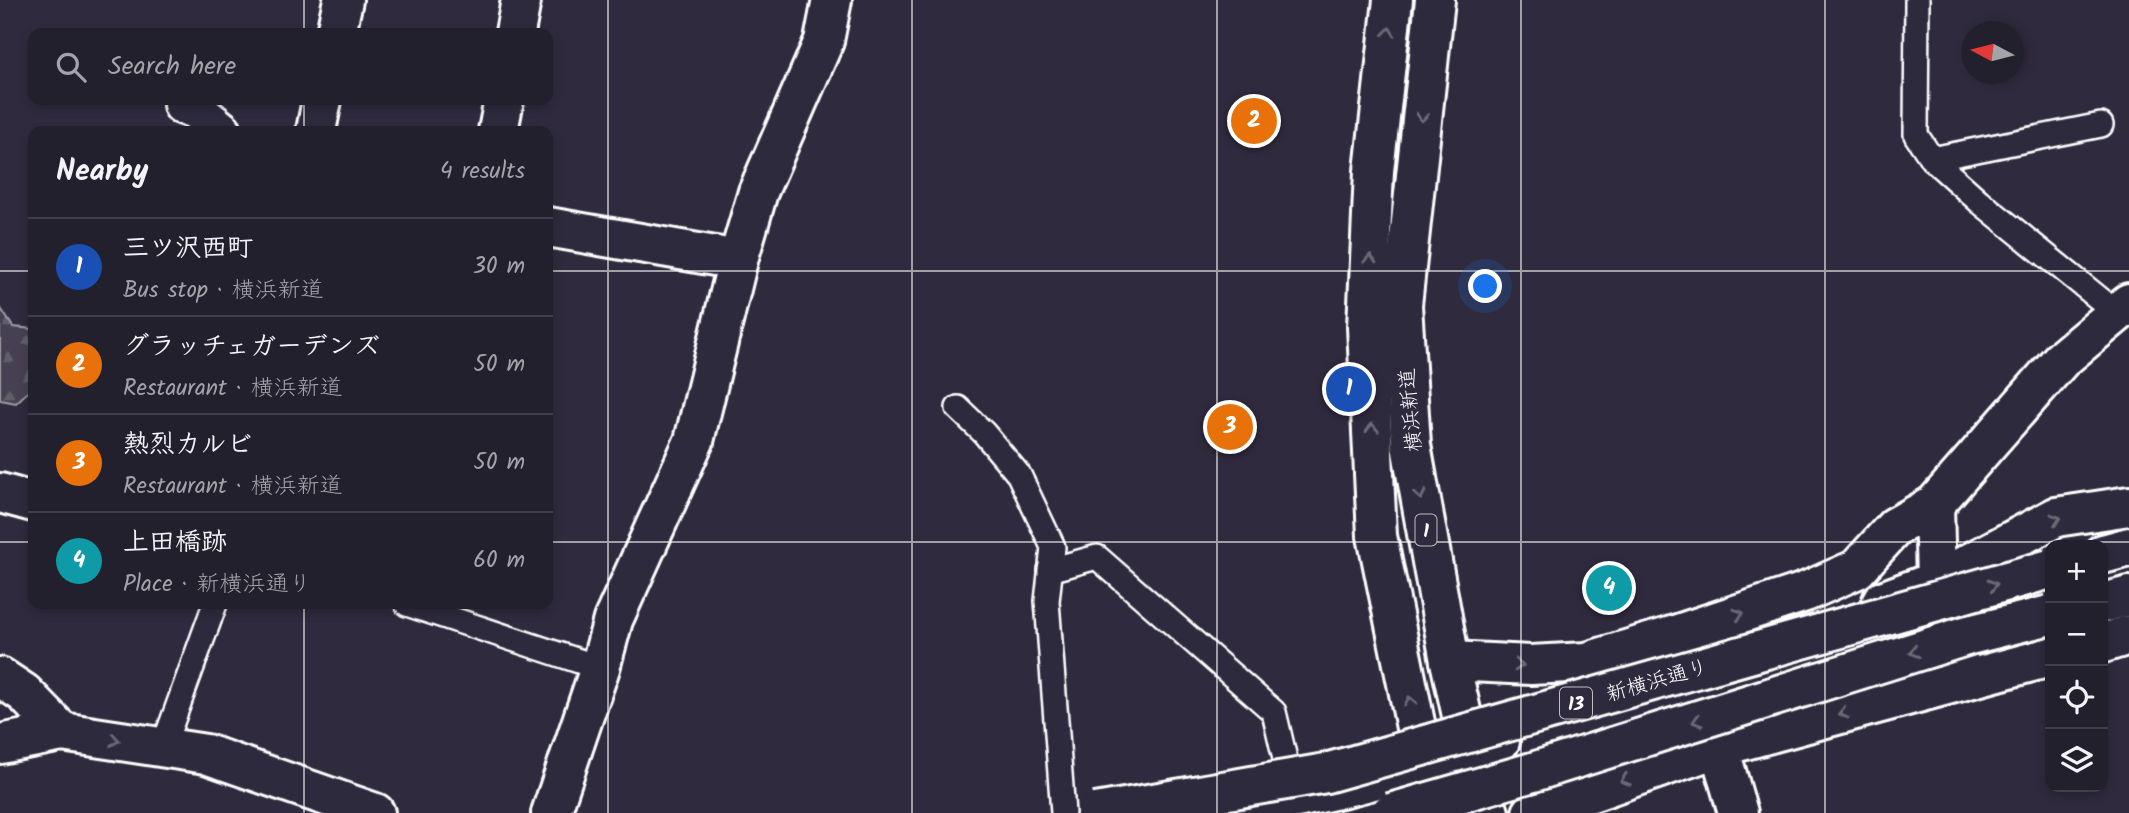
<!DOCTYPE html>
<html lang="en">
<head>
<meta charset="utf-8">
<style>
  :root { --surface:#23202e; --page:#2f2d3a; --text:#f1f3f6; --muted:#a3a3aa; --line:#403e4a; --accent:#0b8043 }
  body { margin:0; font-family:Kalam,"Klee One",sans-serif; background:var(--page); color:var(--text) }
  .controls { position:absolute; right:21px; bottom:21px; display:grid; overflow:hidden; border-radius:14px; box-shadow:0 4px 10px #0003 }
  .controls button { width:63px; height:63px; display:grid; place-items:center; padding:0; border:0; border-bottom:2px solid var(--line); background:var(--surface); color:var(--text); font:35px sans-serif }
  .compass { position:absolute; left:1961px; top:21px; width:63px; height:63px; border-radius:50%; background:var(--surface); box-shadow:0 4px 10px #0003; rotate:277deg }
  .you { position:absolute; left:1486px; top:287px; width:24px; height:24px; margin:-18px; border:5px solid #fff; border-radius:50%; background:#1a73e8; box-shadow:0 0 0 10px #1a73e833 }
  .badge { display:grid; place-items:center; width:46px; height:46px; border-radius:50%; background:var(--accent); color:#fff; font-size:23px; font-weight:700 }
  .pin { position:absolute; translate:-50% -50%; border:4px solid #fff; box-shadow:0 2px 7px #0006 }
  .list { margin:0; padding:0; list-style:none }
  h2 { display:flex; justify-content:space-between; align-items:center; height:91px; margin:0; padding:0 28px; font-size:30px }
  h2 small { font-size:23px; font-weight:400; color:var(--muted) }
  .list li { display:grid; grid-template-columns:46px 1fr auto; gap:21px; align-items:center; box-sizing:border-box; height:98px; padding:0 28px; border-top:2px solid var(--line) }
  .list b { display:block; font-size:26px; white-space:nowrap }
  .list p { margin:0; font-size:23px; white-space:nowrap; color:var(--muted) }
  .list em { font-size:23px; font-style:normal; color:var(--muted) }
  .icon { flex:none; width:38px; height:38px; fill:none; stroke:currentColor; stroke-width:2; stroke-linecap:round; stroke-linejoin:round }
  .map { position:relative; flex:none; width:2129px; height:813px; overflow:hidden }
  .search { position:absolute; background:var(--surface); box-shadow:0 4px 10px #0003; left:28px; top:28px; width:525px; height:77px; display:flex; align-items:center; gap:18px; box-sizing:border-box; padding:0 24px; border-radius:14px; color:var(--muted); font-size:26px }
  .panel { position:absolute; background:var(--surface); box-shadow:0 4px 10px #0003; left:28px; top:126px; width:525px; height:483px; border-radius:14px }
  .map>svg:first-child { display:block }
  .forest { fill:url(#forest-firs); stroke:#a2a0a8; stroke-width:2 }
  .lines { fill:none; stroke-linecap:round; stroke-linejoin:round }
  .service-casing { stroke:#fff; stroke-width:28 }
  .minor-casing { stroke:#fff; stroke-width:44 }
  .tertiary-casing { stroke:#fff; stroke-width:44 }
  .primary-casing { stroke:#fff; stroke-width:44 }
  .trunk-casing { stroke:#fff; stroke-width:44 }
  .service { stroke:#2f2a3d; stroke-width:23 }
  .minor { stroke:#2f2a3d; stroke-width:38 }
  .tertiary { stroke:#2f2a3d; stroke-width:38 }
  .primary { stroke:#2f2a3d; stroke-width:38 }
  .trunk { stroke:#2f2a3d; stroke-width:38 }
  .primary-bridge-casing { stroke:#fff; stroke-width:44; stroke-linecap:butt }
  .primary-bridge { stroke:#2f2a3d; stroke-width:38 }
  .oneway { stroke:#6d6a77 }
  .grid { fill:none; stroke:#fff; stroke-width:2; stroke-opacity:0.55 }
  .labels { text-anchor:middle; stroke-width:5; stroke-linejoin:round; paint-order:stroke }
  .shield { fill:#2f2a3d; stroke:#c1bfc5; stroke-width:2 }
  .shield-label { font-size:19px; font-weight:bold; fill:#fff }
  .street-label { font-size:21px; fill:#fff; stroke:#2f2a3d }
</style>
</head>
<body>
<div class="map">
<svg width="2129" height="813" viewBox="0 0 2129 813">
  <defs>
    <pattern id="forest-firs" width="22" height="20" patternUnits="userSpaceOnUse" patternTransform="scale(1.75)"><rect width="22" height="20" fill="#464152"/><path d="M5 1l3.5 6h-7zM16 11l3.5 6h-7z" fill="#625e6c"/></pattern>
  </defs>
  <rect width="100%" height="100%" fill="#2f2a3d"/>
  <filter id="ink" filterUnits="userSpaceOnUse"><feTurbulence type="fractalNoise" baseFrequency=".0143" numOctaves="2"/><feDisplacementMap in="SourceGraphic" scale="14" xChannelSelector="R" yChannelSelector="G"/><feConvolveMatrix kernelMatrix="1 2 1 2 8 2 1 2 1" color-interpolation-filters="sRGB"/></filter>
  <g filter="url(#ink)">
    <path class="forest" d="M0 307 13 327 33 329V387L16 403 0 400Z"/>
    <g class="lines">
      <g class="service-casing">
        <g id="service">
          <path d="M1917 0 1916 135 1932 159 1979 201 2117 313"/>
          <path d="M1932 159 2101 125"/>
          <path d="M958 408 984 433 1019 475 1053 547 1047 601 1063 813"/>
          <path d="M1050 570 1097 557 1274 712 1286 763 1290 791"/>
          <path d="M407 604 600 668"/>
          <path d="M163 747 215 604"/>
        </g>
      </g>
      <g class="minor-casing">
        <g id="minor">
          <path d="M336 33 343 0"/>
          <path d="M515 33 521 0"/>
          <path d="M183 105 195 109 222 131"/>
          <path d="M316 131 322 100"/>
          <path d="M498 131 504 100"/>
          <path d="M548 227 738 260"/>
          <path d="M0 493 33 502"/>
          <path d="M1450 661 1531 665 1587 662 1672 636 1805 592 1857 569 1895 527 1934 505"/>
          <path d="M0 677 24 693 62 732"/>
          <path d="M1719 747 1738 813"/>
          <path d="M551 813 600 668 613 620 694 441 738 260 758 192 824 41 832 0"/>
        </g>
      </g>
      <g class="tertiary-casing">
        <path id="tertiary" d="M1964 680 1936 581 1934 505 2061 360 2129 303"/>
      </g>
      <g class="primary-casing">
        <g id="primary">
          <path d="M2103 554 2129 547"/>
          <path d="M1882 601 1936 581 2056 517 2129 506"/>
          <path d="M2103 603 2129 596"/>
          <path d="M2103 643 2129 635"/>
          <path d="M0 744 62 732 206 754 375 813"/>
          <path d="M1214 813C1313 798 1406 774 1500 741"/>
          <path d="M1532 813 1719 747 2050 657"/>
        </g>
      </g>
      <g class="trunk-casing">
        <g id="trunk">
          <path d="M1393 0 1374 171 1367 327 1377 536 1424 767 1436 813"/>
          <path d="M1435 0 1402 305 1411 445 1450 661 1470 752 1489 813"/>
        </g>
      </g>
      <use href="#service" class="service"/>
      <use href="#minor" class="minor"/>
      <use href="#tertiary" class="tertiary"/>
      <use href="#primary" class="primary"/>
      <use href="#trunk" class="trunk"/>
      <g class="primary-bridge-casing">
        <g id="primary-bridge">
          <path d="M1096 813 1326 773 2050 569"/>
          <path d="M1391 813 1533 772 1969 635 2050 615"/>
        </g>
      </g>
      <use href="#primary-bridge" class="primary-bridge"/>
    </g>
    <defs><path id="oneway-chevron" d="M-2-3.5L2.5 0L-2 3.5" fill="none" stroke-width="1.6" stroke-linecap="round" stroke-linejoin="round" transform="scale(1.75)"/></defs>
    <g class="oneway">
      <use href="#oneway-chevron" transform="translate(1389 32) rotate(-84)"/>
      <use href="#oneway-chevron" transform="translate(1422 117) rotate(96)"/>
      <use href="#oneway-chevron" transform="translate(1370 259) rotate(-87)"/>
      <use href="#oneway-chevron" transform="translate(1372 428) rotate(-93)"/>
      <use href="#oneway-chevron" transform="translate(1420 495) rotate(80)"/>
      <use href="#oneway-chevron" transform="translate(2056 519) rotate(-18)"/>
      <use href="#oneway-chevron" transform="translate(1993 585) rotate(-16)"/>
      <use href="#oneway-chevron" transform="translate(1739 614) rotate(-18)"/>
      <use href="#oneway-chevron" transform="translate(1914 652) rotate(163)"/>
      <use href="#oneway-chevron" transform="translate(1519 665) rotate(3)"/>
      <use href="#oneway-chevron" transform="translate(1410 701) rotate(-102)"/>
      <use href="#oneway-chevron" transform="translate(1843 713) rotate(165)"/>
      <use href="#oneway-chevron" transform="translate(1697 721) rotate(163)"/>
      <use href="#oneway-chevron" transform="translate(115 740) rotate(9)"/>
      <use href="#oneway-chevron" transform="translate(1625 780) rotate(161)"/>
    </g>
  </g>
  <path class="grid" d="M304 0V33M608 0V813M912 0V813M1217 0V813M1521 0V813M1825 0V813M304 100V131M0 271H33M548 271H2129M0 542H33M548 542H2129M304 604V813"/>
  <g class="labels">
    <g class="shield">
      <rect x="1415.5" y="514.5" width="21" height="31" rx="5"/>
      <rect x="1560" y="687.5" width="32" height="31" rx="5"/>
    </g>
    <g class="shield-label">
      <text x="1426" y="537">1</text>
      <text x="1576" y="710">13</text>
    </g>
    <g class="street-label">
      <text transform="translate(1410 410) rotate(-95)" y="7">横浜新道</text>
      <text transform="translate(1657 680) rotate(-16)" y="7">新横浜通り</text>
    </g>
  </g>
</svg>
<div class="controls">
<button>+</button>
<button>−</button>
<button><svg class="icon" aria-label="locate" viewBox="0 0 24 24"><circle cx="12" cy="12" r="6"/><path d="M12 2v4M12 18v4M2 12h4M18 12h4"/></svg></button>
<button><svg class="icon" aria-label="layers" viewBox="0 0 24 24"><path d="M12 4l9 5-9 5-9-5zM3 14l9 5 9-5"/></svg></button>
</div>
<svg class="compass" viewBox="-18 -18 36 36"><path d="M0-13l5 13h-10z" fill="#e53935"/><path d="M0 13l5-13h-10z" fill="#a3a3aa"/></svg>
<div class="you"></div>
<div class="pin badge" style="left:1349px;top:389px;background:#1a4fb4">1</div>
<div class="pin badge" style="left:1254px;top:121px;background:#e8710a">2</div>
<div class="pin badge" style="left:1230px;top:427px;background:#e8710a">3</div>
<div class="pin badge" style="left:1609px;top:588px;background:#0f9aa8">4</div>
<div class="search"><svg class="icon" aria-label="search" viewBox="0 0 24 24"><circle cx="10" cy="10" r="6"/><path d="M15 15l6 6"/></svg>Search here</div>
<section class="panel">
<h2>Nearby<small>4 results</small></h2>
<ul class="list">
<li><span class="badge" style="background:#1a4fb4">1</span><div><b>三ツ沢西町</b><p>Bus stop · 横浜新道</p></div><em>30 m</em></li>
<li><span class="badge" style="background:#e8710a">2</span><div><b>グラッチェガーデンズ</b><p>Restaurant · 横浜新道</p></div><em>50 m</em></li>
<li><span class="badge" style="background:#e8710a">3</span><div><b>熱烈カルビ</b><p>Restaurant · 横浜新道</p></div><em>50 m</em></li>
<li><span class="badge" style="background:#0f9aa8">4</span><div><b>上田橋跡</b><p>Place · 新横浜通り</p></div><em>60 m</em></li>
</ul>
</section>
</div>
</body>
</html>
